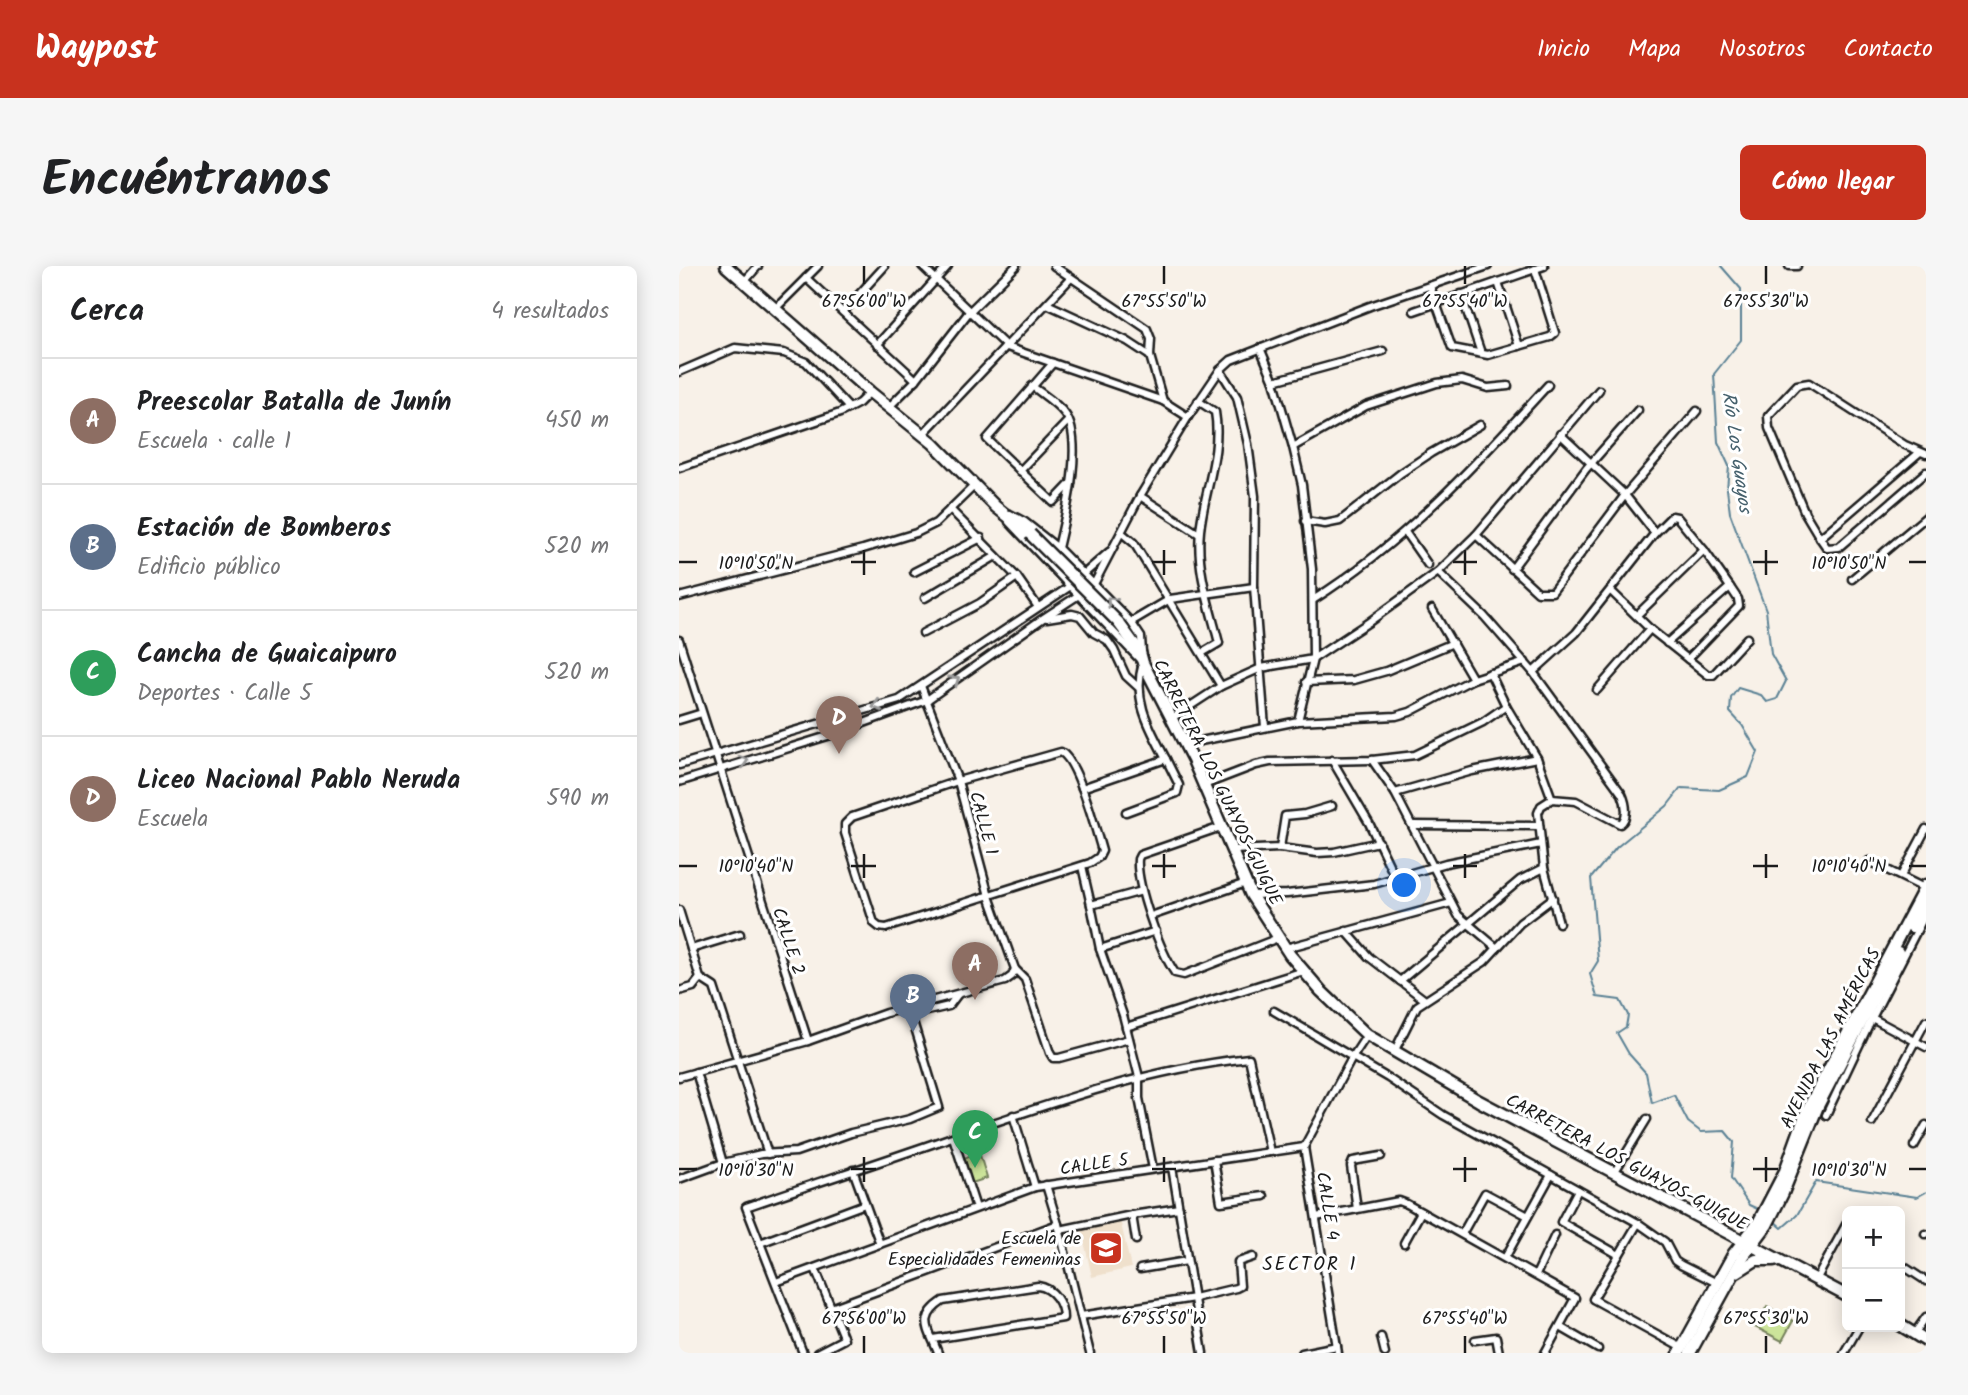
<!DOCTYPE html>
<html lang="es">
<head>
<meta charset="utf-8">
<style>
  :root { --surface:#fff; --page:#f6f6f6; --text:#202124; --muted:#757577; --line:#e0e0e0; --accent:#c8321e }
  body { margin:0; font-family:Kalam,sans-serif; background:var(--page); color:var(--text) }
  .controls { position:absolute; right:21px; bottom:21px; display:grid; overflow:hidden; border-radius:10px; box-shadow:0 4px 18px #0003 }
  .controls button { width:63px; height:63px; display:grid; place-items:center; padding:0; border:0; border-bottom:2px solid var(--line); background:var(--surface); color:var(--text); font:35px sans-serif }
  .you { position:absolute; left:726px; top:620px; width:24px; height:24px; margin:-18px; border:5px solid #fff; border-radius:50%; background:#1a73e8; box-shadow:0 0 0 10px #1a73e833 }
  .badge { display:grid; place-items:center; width:46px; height:46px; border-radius:50%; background:var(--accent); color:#fff; font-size:23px; font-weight:700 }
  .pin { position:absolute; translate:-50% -58px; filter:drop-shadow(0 2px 4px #0008) }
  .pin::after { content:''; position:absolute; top:37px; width:24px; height:21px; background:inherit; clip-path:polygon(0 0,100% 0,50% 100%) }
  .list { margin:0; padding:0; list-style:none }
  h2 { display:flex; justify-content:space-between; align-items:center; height:91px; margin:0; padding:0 28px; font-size:30px }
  h2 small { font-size:23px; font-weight:400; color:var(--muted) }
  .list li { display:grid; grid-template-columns:46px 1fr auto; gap:21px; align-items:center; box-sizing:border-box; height:126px; padding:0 28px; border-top:2px solid var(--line) }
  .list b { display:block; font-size:26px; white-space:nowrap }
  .list p { margin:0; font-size:23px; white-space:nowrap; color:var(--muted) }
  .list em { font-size:23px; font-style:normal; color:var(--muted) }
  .map { position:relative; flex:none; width:1247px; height:1087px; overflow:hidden; border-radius:10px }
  header { display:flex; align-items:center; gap:42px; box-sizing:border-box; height:98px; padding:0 35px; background:var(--accent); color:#fff }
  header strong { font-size:33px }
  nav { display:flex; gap:38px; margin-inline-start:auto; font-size:24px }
  .intro { display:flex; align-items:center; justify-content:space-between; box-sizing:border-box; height:168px; padding:0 42px }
  h1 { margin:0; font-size:49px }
  .button { padding:18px 32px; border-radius:10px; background:var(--accent); color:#fff; font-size:24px; font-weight:700 }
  main { display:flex; gap:42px; padding:0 42px }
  aside { flex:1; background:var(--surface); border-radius:10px; box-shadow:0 4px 18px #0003 }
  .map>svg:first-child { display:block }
  .built { fill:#efe0cc }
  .grass { fill:#cce49a; stroke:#74805b; stroke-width:2 }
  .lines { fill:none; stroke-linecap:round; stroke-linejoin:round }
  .stream { stroke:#5a8194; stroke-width:2 }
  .street-casing { stroke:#1c1c1c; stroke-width:11 }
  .secondary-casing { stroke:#1c1c1c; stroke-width:15 }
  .street { stroke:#fff; stroke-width:6 }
  .secondary { stroke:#fff; stroke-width:10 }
  .secondary-bridge-casing { stroke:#1c1c1c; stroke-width:15; stroke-linecap:butt }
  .secondary-bridge { stroke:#fff; stroke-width:10 }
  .oneway { stroke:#999 }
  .ticks { fill:none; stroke:#1c1c1c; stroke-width:2.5 }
  .labels { text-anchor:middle; stroke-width:6; stroke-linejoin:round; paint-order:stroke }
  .street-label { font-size:18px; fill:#1c1c1c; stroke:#fff }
  .poi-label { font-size:18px; fill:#1c1c1c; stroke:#fff; text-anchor:end }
  .water-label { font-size:19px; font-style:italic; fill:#45606c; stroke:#fff }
  .neighbourhood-label { font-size:19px; letter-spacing:2px; fill:#1c1c1c; stroke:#fff }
  .ticks-label { font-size:18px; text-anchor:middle; fill:#1c1c1c; stroke:#fff; stroke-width:6; stroke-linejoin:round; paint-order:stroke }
</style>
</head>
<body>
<header>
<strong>Waypost</strong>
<nav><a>Inicio</a><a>Mapa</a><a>Nosotros</a><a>Contacto</a></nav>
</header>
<div class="intro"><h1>Encuéntranos</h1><a class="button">Cómo llegar</a></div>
<main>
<aside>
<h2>Cerca<small>4 resultados</small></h2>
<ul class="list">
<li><span class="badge" style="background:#8d6e63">A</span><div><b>Preescolar Batalla de Junín</b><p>Escuela · calle 1</p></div><em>450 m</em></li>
<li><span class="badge" style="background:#5c6f8a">B</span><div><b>Estación de Bomberos</b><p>Edificio público</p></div><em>520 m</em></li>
<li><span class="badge" style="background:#2e9e5b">C</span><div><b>Cancha de Guaicaipuro</b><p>Deportes · Calle 5</p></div><em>520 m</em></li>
<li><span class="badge" style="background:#8d6e63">D</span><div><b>Liceo Nacional Pablo Neruda</b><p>Escuela</p></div><em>590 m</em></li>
</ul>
</aside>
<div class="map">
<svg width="1247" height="1087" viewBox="0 0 1247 1087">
  <rect width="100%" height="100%" fill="#f8f1e8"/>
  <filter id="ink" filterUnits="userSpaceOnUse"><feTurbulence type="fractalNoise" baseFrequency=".0143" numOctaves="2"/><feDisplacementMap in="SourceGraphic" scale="14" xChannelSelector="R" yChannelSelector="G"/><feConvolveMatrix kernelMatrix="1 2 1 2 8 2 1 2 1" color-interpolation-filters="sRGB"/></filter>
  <g filter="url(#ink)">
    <path class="built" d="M441 953 452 1002 413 1011 402 962Z"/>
    <g class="grass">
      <path d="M300 886 308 912 293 917 285 892Z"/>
      <path d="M1088 1040 1114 1055 1103 1075 1076 1061Z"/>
    </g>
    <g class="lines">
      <g class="stream">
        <path d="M1042 0 1062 23V74L1035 108 1039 176 1050 200 1048 223 1051 247 1087 344 1092 388 1107 415 1098 433 1088 436 1082 429 1059 422 1052 432 1051 446 1063 459 1079 486 1069 511 1040 524 1002 522 988 540 938 581 912 612 919 695 911 708 918 731 941 734 949 749 947 761 938 767 950 788 967 807 973 837 995 829 1009 856 1022 866 1046 865 1055 876 1052 912 1070 939 1081 944"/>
        <path d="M1094 954 1103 962 1118 949 1137 916 1238 931 1247 926"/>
      </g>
      <g class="street-casing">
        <g id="street">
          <path d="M139 0 127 12 237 114 290 46 337 0"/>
          <path d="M243 0 328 81 484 135 509 151"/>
          <path d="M375 0 468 63 472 73 471 90 484 135"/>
          <path d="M1110 0H1118"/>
          <path d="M65 16 79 0"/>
          <path d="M819 16 840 80"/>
          <path d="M751 20 773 82 809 89 871 71 876 67 856 3"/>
          <path d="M782 28 802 87"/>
          <path d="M368 38 448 75 471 90"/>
          <path d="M97 42 127 12"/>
          <path d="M735 45 865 0"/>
          <path d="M164 46 205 1"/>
          <path d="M198 79 269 0"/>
          <path d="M581 82 595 115 614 181 623 219 633 303 634 393 619 455"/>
          <path d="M374 97 308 173 374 236 392 217"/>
          <path d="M541 104 558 131 569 178 576 230 575 321 586 461"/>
          <path d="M0 106 56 82 105 87 127 96 170 142"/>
          <path d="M595 115 704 85"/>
          <path d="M353 120C363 128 378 137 386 148 406 174 386 252 379 282"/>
          <path d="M519 135 536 146C543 186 525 225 521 265 517 303 531 341 540 377L523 387"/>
          <path d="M210 141 237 114"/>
          <path d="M244 168 391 13"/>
          <path d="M881 168 946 229 976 267"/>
          <path d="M614 181 687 140 758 117 783 114 809 122 829 120"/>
          <path d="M1241 186 1141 272 1126 247 1090 162 1089 150 1118 119 1130 117 1226 179 1247 188"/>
          <path d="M0 202 161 147 180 137 191 126"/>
          <path d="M341 205 389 155"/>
          <path d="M461 230 520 268"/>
          <path d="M271 243 338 311 359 341"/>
          <path d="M331 248 346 256 379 282 452 356 462 371 463 386"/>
          <path d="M626 255 646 258 661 255 722 207 752 187 801 159"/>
          <path d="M330 256 463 396"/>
          <path d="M726 266 749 299"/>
          <path d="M443 267 455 277 542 420"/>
          <path d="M797 269 859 326H873L946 229 1018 145"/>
          <path d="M1141 272 1148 282 1160 281 1247 206"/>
          <path d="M833 303 907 203 959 144"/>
          <path d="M235 306 302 272"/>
          <path d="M759 306 805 350 854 406 943 528C947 537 950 552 941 558L897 535 873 533"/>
          <path d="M1173 313 1247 251"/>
          <path d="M932 325 971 363 1029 409H1034L1068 372"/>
          <path d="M0 331 184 283 237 267 257 257 296 219"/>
          <path d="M246 332 317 290"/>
          <path d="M634 334C725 277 798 197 869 119"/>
          <path d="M753 343 794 413"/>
          <path d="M958 349 1025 284"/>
          <path d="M368 352 393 348 401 350 415 367 428 374 435 384 447 410 459 421"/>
          <path d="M452 356 491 333 575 321"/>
          <path d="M244 367 301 337 338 311"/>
          <path d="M0 374 129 775"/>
          <path d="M1009 393 1060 340 1059 333 1051 321"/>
          <path d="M854 406 897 367 976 267 993 250 998 251 1025 284 1051 321 988 377"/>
          <path d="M811 407 827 440 858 492 873 533 862 540 859 547 865 602 880 657"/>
          <path d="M627 416 675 414 707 405 774 377"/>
          <path d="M242 420 279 515 310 630 336 703 346 713 371 787 374 792H380L450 773"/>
          <path d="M918 424 971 363"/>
          <path d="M493 452 542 420 582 402 634 393 690 356 759 306 797 269 920 124"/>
          <path d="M0 454 23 447"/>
          <path d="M507 478 619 455 717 450 731 446 794 413 846 396"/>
          <path d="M382 486C399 495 417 565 423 585L420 591 411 597 207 662 200 661 195 657 166 567V558L173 551 279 515Z"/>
          <path d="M653 494 690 557 716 611"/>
          <path d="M693 494 716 527 779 649 818 682"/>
          <path d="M0 499 220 434 390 321 430 286"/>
          <path d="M0 516 152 469 248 434 363 353 409 323 415 318 461 230 509 151 541 104 552 94 691 40 809 0"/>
          <path d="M525 519 577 499 591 496 693 494 736 489 804 456 827 440"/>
          <path d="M403 522 487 493C470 461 453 433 464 397"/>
          <path d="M716 527 793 505 858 492"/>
          <path d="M447 546 498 527 500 519 487 493"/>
          <path d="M733 559 860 560"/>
          <path d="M542 561 461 589 459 593C457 619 481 685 496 707L505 709 599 672"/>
          <path d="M601 582 638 587 655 586 700 576"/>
          <path d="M553 584 601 582 606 550 626 548 653 540"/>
          <path d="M1190 595 1247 623"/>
          <path d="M403 600 412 639"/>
          <path d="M1222 610 1247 563"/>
          <path d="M463 625 412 639 421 683 444 749 460 811V832L474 903"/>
          <path d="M572 629 608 628 695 618 767 597 862 578"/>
          <path d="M0 644 21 712 35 721 89 888"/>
          <path d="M472 650 567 617"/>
          <path d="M667 665 690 691 746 734"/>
          <path d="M607 682 772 637"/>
          <path d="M12 683 61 668"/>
          <path d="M421 683 477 665"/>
          <path d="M721 715 841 614 865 602"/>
          <path d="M0 725 14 721 21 712"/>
          <path d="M595 745 709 812 764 849 959 957 986 976 996 995 1002 999 1038 1017"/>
          <path d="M1193 752 1247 781"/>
          <path d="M447 761 625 705"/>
          <path d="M715 786 738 740 805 696 841 657 874 632"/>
          <path d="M17 806 44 897"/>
          <path d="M0 811 129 775 207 747 326 715 333 710 336 703"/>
          <path d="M334 849 356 921"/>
          <path d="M1147 849 1193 752 1247 647"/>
          <path d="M1193 856 1247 755"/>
          <path d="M274 871 297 942"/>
          <path d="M1235 880 1247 859"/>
          <path d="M625 881 659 1087"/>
          <path d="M625 881 673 792 688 769"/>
          <path d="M535 894 542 936 585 930"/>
          <path d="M493 901 524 1087"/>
          <path d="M174 904 201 978"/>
          <path d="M935 907 968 853"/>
          <path d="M0 913 44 897 82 888 117 886 172 867 231 853 260 841 233 752 236 748 270 740 279 728"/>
          <path d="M367 919 379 958 411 1087"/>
          <path d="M899 924 882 956 940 989"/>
          <path d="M678 943 672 900 674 895 702 890"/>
          <path d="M453 949 457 974"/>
          <path d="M637 951 720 935 728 938 896 1032 866 1087"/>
          <path d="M959 957 914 1033 1003 1082"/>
          <path d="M381 964 453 949 500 942"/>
          <path d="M783 968 806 927 849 950"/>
          <path d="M1246 968H1247"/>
          <path d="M81 977 186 938"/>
          <path d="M725 977 742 946"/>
          <path d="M826 992 872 909"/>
          <path d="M1221 998 1247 1015"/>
          <path d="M136 1002 165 1073 138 1087"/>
          <path d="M461 1003 508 995"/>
          <path d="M857 1009 876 969"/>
          <path d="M1137 1014 1168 957"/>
          <path d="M97 1016 356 921 625 881"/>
          <path d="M152 1042 379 958"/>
          <path d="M402 1050 515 1032 557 1022 561 1020 559 996 574 991"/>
          <path d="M881 1061 919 1083"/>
          <path d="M1235 1068 1247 1051"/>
          <path d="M702 1071 706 1087"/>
          <path d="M254 1073 384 1052C384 1037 374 1022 359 1020L264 1035C238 1052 250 1063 259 1087"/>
          <path d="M796 1074 817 1071 820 1087"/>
          <path d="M124 1087 67 941C136 917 205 895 273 871 369 838 468 803 570 792L591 886"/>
          <path d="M623 1087 658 1080"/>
          <path d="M1165 1087 1180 1061"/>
        </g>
      </g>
      <g class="secondary-casing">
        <g id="secondary">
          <path d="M47 0 191 126 254 177 317 241 351 268"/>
          <path d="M439 356 461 386 464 397 514 494 572 629 611 689 642 725 688 769 800 835 1168 1030"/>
          <path d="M1233 661 1247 633"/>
          <path d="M1058 1006 1077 994H1095"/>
          <path d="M1221 1059 1247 1075"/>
          <path d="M1000 1087 1055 987 1080 955 1106 905 1128 844 1247 619"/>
          <path d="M1011 1087 1064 991 1088 959 1104 927 1139 840 1219 686"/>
        </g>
      </g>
      <use href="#street" class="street"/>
      <use href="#secondary" class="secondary"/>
      <g class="secondary-bridge-casing">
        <path id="secondary-bridge" d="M351 268 439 356"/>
      </g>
      <use href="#secondary-bridge" class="secondary-bridge"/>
    </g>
    <defs><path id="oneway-chevron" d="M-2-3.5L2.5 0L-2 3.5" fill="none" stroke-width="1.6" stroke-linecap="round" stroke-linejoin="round" transform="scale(1.75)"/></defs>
    <g class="oneway">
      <use href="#oneway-chevron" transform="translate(432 335) rotate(-134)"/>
      <use href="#oneway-chevron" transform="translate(276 414) rotate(-35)"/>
      <use href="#oneway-chevron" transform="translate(198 440) rotate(163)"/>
      <use href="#oneway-chevron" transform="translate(65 495) rotate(-17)"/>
    </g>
  </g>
  <path class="ticks" d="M185 0V18M485 0V18M786 0V18M1087 0V18M185 284V309M485 284V309M786 284V309M1087 284V309M0 296H18M172 296H197M473 296H497M774 296H798M1074 296H1099M1230 296H1247M185 588V612M485 588V612M786 588V612M1087 588V612M0 600H18M172 600H197M473 600H497M774 600H798M1074 600H1099M1230 600H1247M185 891V916M485 891V916M786 891V916M1087 891V916M0 903H18M172 903H197M473 903H497M774 903H798M1074 903H1099M1230 903H1247M185 1070V1087M485 1070V1087M786 1070V1087M1087 1070V1087"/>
  <defs>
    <g id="school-square" transform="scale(1.75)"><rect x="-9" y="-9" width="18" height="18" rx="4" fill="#c8321e" stroke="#fff"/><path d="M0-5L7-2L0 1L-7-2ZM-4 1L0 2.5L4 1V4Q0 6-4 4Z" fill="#fff"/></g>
  </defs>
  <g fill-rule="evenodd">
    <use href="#school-square" x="427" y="982"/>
  </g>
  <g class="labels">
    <g class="street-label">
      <text transform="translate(539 516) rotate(64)" y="6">CARRETERA LOS GUAYOS-GUIGUE</text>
      <text transform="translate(305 557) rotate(75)" y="6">CALLE 1</text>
      <text transform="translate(110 675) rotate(72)" y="6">CALLE 2</text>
      <text transform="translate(1151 772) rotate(-63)" y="6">AVENIDA LAS AMÉRICAS</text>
      <text transform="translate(948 896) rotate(28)" y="6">CARRETERA LOS GUAYOS-GUIGUE</text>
      <text transform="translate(415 898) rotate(-8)" y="6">CALLE 5</text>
      <text transform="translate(649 940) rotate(81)" y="6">CALLE 4</text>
    </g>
    <g class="poi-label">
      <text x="402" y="978">Escuela de<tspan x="402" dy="21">Especialidades Femeninas</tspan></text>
    </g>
    <g class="water-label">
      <text transform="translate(1059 186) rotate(82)" y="7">Río Los Guayos</text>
    </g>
    <g class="neighbourhood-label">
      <text x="631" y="1004">SECTOR 1</text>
    </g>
  </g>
  <g class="ticks-label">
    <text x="185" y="41">67°56'00"W</text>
    <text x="485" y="41">67°55'50"W</text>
    <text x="786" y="41">67°55'40"W</text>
    <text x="1087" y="41">67°55'30"W</text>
    <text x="77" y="303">10°10'50"N</text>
    <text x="1170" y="303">10°10'50"N</text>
    <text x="77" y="606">10°10'40"N</text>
    <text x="1170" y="606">10°10'40"N</text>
    <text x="77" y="910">10°10'30"N</text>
    <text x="1170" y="910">10°10'30"N</text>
    <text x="185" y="1058">67°56'00"W</text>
    <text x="485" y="1058">67°55'50"W</text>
    <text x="786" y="1058">67°55'40"W</text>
    <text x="1087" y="1058">67°55'30"W</text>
  </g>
</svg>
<div class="controls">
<button>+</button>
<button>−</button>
</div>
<div class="you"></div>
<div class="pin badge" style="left:296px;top:734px;background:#8d6e63">A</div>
<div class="pin badge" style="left:234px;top:766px;background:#5c6f8a">B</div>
<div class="pin badge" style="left:296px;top:902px;background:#2e9e5b">C</div>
<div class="pin badge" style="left:160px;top:488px;background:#8d6e63">D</div>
</div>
</main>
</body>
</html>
